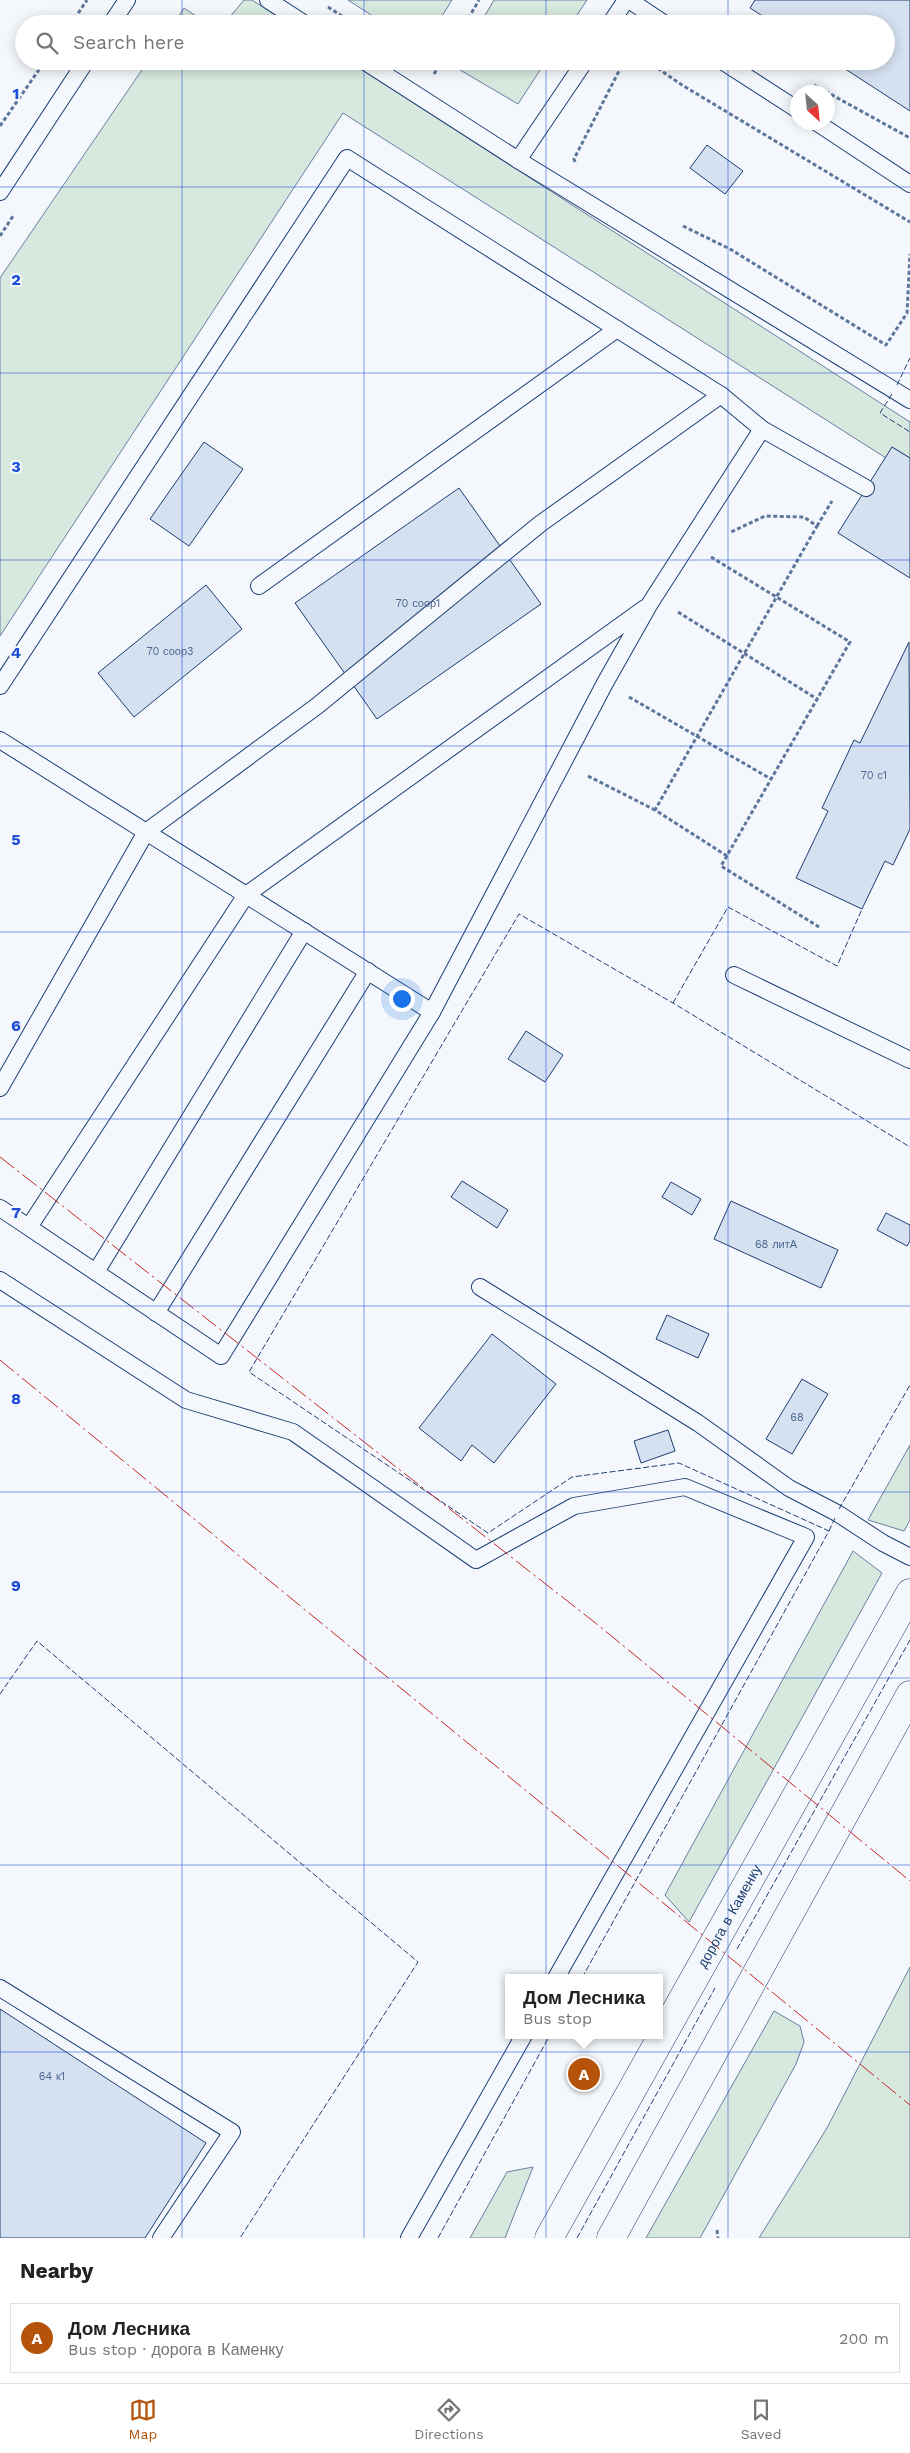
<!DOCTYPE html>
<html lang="en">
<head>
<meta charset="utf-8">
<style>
  :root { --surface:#fff; --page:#f6f6f6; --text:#222; --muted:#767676; --line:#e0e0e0; --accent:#b45309 }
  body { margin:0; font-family:"Work Sans",sans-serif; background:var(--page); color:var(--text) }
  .compass { position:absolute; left:790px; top:85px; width:45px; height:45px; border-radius:50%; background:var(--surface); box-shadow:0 2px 12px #0003; rotate:153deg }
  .you { position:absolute; left:401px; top:998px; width:18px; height:18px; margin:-12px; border:4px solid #fff; border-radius:50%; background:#1a73e8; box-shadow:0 0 0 8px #1a73e833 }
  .badge { display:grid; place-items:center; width:32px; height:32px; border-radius:50%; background:var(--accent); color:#fff; font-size:16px; font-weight:700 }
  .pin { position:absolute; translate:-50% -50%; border:2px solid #fff; box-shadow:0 1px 5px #0006 }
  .popup { position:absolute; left:505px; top:1974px; width:158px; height:65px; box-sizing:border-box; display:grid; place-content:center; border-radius:0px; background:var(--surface); filter:drop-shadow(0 1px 4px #0005); font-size:16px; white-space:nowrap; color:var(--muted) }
  .popup b { font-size:19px; color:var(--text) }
  .popup::after { content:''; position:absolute; left:50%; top:100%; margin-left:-10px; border:10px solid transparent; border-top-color:var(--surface) }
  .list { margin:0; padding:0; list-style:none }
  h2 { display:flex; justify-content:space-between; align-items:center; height:65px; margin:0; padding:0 20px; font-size:21px }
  h2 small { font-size:16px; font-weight:400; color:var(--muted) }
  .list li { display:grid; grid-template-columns:32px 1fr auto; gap:15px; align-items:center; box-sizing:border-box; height:70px; margin:0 10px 10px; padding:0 10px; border:1px solid var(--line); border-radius:0px }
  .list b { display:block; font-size:19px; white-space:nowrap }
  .list p { margin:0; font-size:16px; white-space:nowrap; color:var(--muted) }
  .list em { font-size:16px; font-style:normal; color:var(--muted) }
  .icon { flex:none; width:28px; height:28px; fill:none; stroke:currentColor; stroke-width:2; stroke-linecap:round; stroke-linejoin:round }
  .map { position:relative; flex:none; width:910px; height:2238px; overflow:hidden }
  .search { position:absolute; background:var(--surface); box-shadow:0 2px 12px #0003; left:15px; right:15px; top:15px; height:55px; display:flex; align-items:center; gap:12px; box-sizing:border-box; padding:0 18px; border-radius:28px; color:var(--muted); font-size:19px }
  .sheet { height:145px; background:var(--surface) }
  nav { display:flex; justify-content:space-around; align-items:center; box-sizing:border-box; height:70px; border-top:1px solid var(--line); background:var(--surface); font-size:14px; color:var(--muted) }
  nav a { display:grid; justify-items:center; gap:2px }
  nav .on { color:var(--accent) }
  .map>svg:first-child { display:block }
  .green { fill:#d7e8df; stroke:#687fa3 }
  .building { fill:#d5e0f0; stroke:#1d3f73 }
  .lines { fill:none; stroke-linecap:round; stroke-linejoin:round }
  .lane-casing { stroke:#1d3f73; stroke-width:18 }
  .secondary-casing { stroke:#1d3f73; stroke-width:29 }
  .path { stroke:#5e769c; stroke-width:3; stroke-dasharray:4 2.5; stroke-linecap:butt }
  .lane { stroke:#f4f7fb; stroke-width:16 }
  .secondary { stroke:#f4f7fb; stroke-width:28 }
  .fence { stroke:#1d3f73; stroke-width:1; stroke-dasharray:6 2.5; stroke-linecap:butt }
  .power { stroke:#c62828; stroke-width:1; stroke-dasharray:18 4 2.5 4; stroke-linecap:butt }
  .grid { fill:none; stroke:#1d4ed8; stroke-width:1; stroke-opacity:0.55 }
  .labels { text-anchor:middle; stroke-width:4; stroke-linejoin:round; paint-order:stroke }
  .number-label { font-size:11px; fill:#4b6792 }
  .street-label { font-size:14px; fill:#1d3f73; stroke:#f4f7fb }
  .grid-label { font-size:16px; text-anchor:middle; font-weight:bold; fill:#1d4ed8; stroke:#f4f7fb; stroke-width:4; stroke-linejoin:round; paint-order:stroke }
</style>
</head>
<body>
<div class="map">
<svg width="910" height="2238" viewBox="0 0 910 2238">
  <rect width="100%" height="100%" fill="#f4f7fb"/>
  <g class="green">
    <path d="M244 0H252L289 24H224Z"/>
    <path d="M348 0H452L437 24H385Z"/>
    <path d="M494 0H587L571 24H480Z"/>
    <path d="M184 8 208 24H174Z"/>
    <path d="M148 61H348L910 422V458L892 447 886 458 343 113 0 636V278Z"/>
    <path d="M458 61H546L518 104 455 67Z"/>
    <path d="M910 1445V1520L904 1531 868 1520Z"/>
    <path d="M853 1551 882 1573 689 1922 665 1895Z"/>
    <path d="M910 1967V2238H759L827 2128Z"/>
    <path d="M774 2011 800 2026 804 2042 796 2064 700 2238H646Z"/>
    <path d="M533 2167 505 2238H470L507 2172Z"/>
  </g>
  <g class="building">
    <path d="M755 0H910V111L833 61H886V24H775L750 8Z"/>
    <path d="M707 145 743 171 725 194 690 168Z"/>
    <path d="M204 442 243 469 189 546 150 519Z"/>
    <path d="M892 447 910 458V578L838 533Z"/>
    <path d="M459 488 541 604 377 719 295 603Z"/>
    <path d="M206 585 242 629 134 717 98 673Z"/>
    <path d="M909 642 910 829 893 865 885 861 862 909 796 878 828 811 822 808 854 740 860 743Z"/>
    <path d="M526 1031 563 1055 545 1082 508 1059Z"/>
    <path d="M462 1181 508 1210 497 1228 451 1197Z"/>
    <path d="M671 1182 701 1199 692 1215 662 1197Z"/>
    <path d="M731 1201 838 1250 821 1288 714 1239Z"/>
    <path d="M886 1213 910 1225V1241L907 1246 877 1230Z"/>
    <path d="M667 1315 709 1334 698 1358 656 1339Z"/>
    <path d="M492 1334 556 1384 494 1463 472 1445 461 1461 419 1428Z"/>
    <path d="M802 1379 828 1394 792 1454 766 1439Z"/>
    <path d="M668 1430 675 1451 641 1463 634 1441Z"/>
    <path d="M0 2009 206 2143 145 2238H0Z"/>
  </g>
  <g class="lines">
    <g class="lane-casing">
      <g id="lane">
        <path d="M268 0 305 24"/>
        <path d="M629 0 665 24"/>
        <path d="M111 24 127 0"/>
        <path d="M610 24 626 0"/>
        <path d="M364 61 518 160 910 400"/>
        <path d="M722 61 798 110"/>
        <path d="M816 122 910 184"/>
        <path d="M518 160 585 61"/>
        <path d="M0 192 86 61"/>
        <path d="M259 586 617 329"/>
        <path d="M0 686 347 158 721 395 762 429 866 488"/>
        <path d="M0 740 432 1012"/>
        <path d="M734 975 910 1060"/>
        <path d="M0 1088 146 832 317 706 540 524 721 395"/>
        <path d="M0 1208 221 1356 432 1012 605 683 649 605 762 429"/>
        <path d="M29 1227 246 895 645 608"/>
        <path d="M96 1272 304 931"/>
        <path d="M0 1280 186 1400 293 1432 476 1560 574 1506 685 1487 806 1537 556 1978"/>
        <path d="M480 1287 698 1423 789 1488 837 1513 883 1543 910 1557"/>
        <path d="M156 1313 368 971"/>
        <path d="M0 1988 232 2132 161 2238"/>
        <path d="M409 2238 524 2035"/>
      </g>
    </g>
    <g class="secondary-casing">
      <g id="secondary">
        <path id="s1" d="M549 2238 910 1593"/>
        <path d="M611 2238 910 1695"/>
      </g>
    </g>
    <g class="path">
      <path d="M328 7 354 24"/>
      <path d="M691 17 704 24"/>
      <path d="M71 24 87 0"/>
      <path d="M465 24 479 0"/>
      <path d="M647 61 682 85 910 222"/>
      <path d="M434 74 442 61"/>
      <path d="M814 85 910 138"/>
      <path d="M0 126 45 61"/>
      <path d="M575 162 574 159 620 69 641 61"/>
      <path d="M683 226 730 249 886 345 907 313 910 254"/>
      <path d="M0 236 13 216"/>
      <path d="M817 526 832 501"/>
      <path d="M711 557 850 642 721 866 819 927"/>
      <path d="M678 612 817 699"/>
      <path d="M629 697 771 779"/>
      <path d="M588 776 655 810"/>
      <path d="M727 856 655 810 817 526 804 517 765 516 729 533"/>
      <path d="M717 2230 718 2238"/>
    </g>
    <use href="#lane" class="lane"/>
    <use href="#secondary" class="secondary"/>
    <g class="fence">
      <path d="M897 385 910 358"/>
      <path d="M892 394 880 413 910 432"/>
      <path d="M673 1003 728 907 837 966 862 909"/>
      <path d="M839 1509 910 1385"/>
      <path d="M829 1531 835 1518"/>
      <path d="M0 1694 37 1641 418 1962 240 2238"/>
      <path d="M737 1949 910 1640"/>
      <path d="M582 1978 829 1531 679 1463 572 1477 488 1533 249 1372 519 914 673 1003 910 1147"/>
      <path d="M438 2238 550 2035"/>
      <path d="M577 2238 715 1988"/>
    </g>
    <g class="power">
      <path d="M0 1157 598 1625 910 1881"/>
      <path d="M0 1360 910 2105"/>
    </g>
  </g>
  <path class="grid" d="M182 0V24M364 0V24M546 0V24M728 0V24M182 61V2238M364 61V2238M546 61V2238M728 61V2238M0 187H910M0 373H910M0 560H910M0 746H910M0 932H910M0 1119H910M0 1306H910M0 1492H910M0 1678H910M0 1865H910M0 2052H910"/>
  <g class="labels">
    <g class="number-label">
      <text x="418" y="607">70 соор1</text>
      <text x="170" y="655">70 соор3</text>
      <text x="874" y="779">70 с1</text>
      <text x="776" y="1248">68 литА</text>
      <text x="797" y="1421">68</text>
      <text x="52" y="2080">64 к1</text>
    </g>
    <g class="street-label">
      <text dy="5" stroke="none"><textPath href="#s1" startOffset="369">дорога в Каменку</textPath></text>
    </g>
  </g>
  <g class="grid-label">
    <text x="16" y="99">1</text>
    <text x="16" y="285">2</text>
    <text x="16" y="472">3</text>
    <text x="16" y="658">4</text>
    <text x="16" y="845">5</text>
    <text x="16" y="1031">6</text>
    <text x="16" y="1218">7</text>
    <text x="16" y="1404">8</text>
    <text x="16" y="1591">9</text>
  </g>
</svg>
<svg class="compass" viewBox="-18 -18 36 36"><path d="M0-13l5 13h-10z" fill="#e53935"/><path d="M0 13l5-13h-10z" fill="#767676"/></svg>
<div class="you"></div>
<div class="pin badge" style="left:584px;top:2074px">A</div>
<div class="popup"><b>Дом Лесника</b>Bus stop</div>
<div class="search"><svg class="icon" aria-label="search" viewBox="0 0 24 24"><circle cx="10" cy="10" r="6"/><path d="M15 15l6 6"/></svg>Search here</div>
</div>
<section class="sheet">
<h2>Nearby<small></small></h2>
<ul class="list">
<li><span class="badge">A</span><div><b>Дом Лесника</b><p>Bus stop · дорога в Каменку</p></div><em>200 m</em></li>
</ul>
</section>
<nav>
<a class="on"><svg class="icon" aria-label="map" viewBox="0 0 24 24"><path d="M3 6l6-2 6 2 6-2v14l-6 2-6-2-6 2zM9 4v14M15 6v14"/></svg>Map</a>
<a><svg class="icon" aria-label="directions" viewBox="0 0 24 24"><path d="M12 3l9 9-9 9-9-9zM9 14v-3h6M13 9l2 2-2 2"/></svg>Directions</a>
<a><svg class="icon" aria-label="saved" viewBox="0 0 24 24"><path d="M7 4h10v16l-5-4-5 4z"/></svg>Saved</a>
</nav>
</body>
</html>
